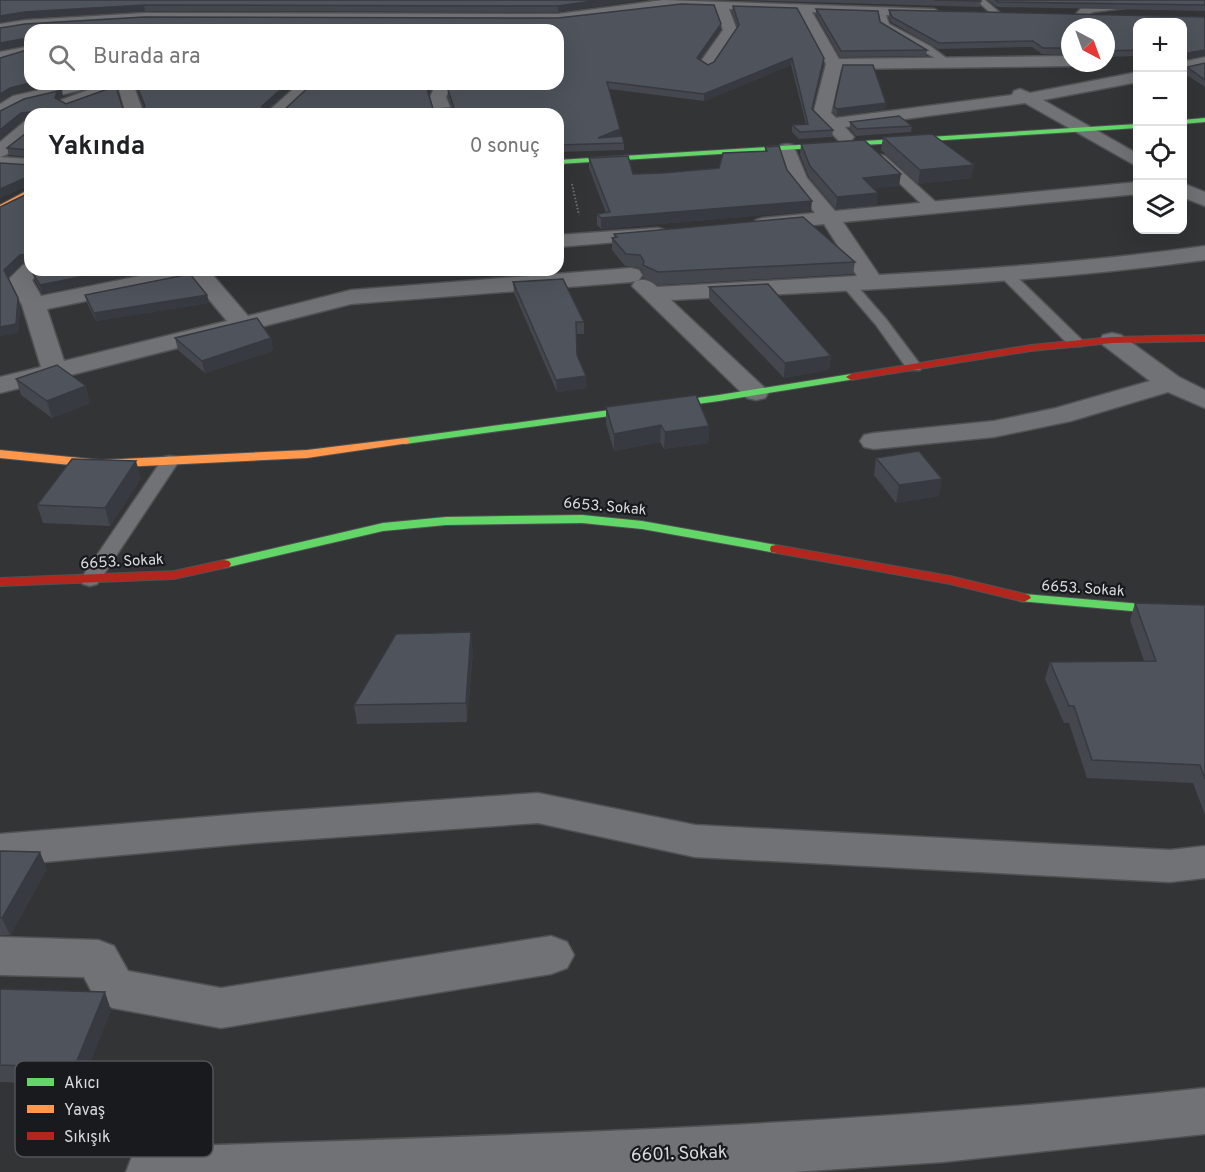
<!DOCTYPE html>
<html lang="tr">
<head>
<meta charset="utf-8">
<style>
  :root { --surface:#fff; --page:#f6f6f6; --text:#202124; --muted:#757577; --line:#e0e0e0 }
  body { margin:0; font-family:Overpass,sans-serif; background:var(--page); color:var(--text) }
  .controls { position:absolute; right:18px; top:18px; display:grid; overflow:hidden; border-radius:12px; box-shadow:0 6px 24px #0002 }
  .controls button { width:54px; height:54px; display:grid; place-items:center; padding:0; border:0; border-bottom:2px solid var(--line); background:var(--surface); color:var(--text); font:30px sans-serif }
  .compass { position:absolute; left:1061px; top:18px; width:54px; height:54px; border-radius:50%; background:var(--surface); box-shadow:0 6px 24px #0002; rotate:139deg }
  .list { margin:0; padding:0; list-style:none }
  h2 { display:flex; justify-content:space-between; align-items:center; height:78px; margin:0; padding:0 24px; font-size:26px }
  h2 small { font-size:20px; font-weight:400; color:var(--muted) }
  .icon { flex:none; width:33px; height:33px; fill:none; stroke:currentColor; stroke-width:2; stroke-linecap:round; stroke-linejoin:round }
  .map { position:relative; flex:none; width:1205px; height:1172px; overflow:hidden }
  .search { position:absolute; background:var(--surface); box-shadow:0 6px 24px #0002; left:24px; top:24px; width:540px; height:66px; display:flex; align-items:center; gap:15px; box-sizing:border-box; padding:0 21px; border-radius:18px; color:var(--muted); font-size:22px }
  .panel { position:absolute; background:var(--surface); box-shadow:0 6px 24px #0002; left:24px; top:108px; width:540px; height:168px; border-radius:18px }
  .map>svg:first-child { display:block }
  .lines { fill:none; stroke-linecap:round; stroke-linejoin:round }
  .lane-casing { stroke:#505153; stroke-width:3 }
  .street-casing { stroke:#505153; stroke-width:3 }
  .fast-casing { stroke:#505153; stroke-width:2 }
  .slow-casing { stroke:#505153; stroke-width:2 }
  .jam-casing { stroke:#505153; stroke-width:2 }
  .path { stroke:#6f7072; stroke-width:2; stroke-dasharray:1.5 2; stroke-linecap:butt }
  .lane { fill:#717275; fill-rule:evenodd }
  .street { fill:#717275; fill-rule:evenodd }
  .fast { fill:#63d668; fill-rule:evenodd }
  .slow { fill:#ff974d; fill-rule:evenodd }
  .jam { fill:#b3261e; fill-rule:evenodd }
  .wall { fill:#44474e }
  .shaded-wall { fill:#373a40 }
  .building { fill:#4f535b; stroke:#373a40; stroke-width:1.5 }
  .labels { text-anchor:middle; stroke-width:4.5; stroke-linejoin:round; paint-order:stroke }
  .street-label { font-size:15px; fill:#d8dadd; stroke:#191a1d }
  .near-street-label { font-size:18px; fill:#d8dadd; stroke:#191a1d }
  .key { fill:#191a1d; stroke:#525457; stroke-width:1.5 }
  .key-label { font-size:16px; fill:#d8dadd }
</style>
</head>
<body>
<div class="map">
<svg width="1205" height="1172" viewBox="0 0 1205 1172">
  <rect width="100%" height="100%" fill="#323436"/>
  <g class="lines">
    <g class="lane-casing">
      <g id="lane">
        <path d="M976 0H985L1000 13 993 15Z"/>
        <path d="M878 9H884L889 24 930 46 949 60V64C943 65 893 33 882 27Z"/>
        <path d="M881 155 885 156 939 205 940 208 939 211H929L877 162 875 159Z"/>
        <path d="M1007 271 1012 272 1082 340 1084 343 1082 346H1070L1002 278 1000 275Z"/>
        <path d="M847 279 852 280 886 319 922 367 920 370H908L876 325 840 283Z"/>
        <path d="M170 456 176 457 179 461 100 580 97 584 90 586 83 584 80 580 164 457Z"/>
      </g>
    </g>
    <g class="street-casing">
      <g id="street">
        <path d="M663 0 934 9 941 13 934 17 812 12 839 59 1070 56V63H1076L1070 66 841 69 831 113 836 118 1012 95 1014 91 1020 89 1030 93 1138 72V82L1043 100 1138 154V167L1025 103 845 127 854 137 851 141H839L813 114 826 64 798 11 729 9 737 30 712 67 707 69 699 64 723 30 715 8 683 7 558 22 145 21 26 28 0 32V24L26 20 145 13 558 14Z"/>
        <path d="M1122 0H1162L1155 4 1093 12 1082 19 1075 15 1084 5Z"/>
        <path d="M30 46V54L0 62V52Z"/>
        <path d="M1205 57V67L1182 72V62Z"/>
        <path d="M66 84H95L93 87 25 104 0 116V104L13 96Z"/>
        <path d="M104 84H133L144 114H126L119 90 67 109 59 104 61 100Z"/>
        <path d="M299 84H317L284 114H265Z"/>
        <path d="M436 84H452L446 97 453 114H435L430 97Z"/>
        <path d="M30 121V135L6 155 0 157V142L24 122Z"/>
        <path d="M787 144 793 145 807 178 835 211 1138 182V194L843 222 879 275C989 269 1097 261 1205 246V260C1028 284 850 290 671 300L769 392 765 398 756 400 747 398 632 286 635 281C645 279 650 280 657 287L857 276 824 224 763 230 756 228 753 224 756 220 763 218 815 213 788 179 778 149 781 145Z"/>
        <path d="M0 157 30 159V171L0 169Z"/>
        <path d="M1182 183 1205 192V206L1182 197Z"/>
        <path d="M658 228 665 230 669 234 665 238 558 247V235Z"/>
        <path d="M30 264V270H42L32 280 41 296 169 270H213L211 273 248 316 351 290 631 268 639 270 642 275 639 280 631 282 351 304 0 393V377L41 367 22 305 9 279 23 265ZM192 279 227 321 64 361 47 309Z"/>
        <path d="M1112 333 1121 335 1179 377 1205 390V408L1168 392 1071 421 994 437 874 449 864 447 860 441 864 435 874 433 994 421 1056 408 1150 381 1103 345 1100 340 1103 335Z"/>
        <path d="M538 793 695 825 1170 850 1205 846V878L1170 882 695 857 538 823 254 843 0 866V834L254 813Z"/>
        <path d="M551 936 567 942 574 955 567 968 551 974 221 1028 113 1008 97 1002 84 977 0 975V937L98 940 114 946 128 971 221 988Z"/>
        <path d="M1205 1088V1134L943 1162 793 1172H126L133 1154 152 1147C504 1136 855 1126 1205 1088Z"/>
      </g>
    </g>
    <g class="fast-casing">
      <g id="fast">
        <path d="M1205 118V122L1182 124V120Z"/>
        <path d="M1138 124V128L558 164V160Z"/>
        <path d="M851 374 856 377 855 379 719 401 405 444 399 441 405 438 719 395Z"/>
        <path d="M582 515 642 521 776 545 782 549 776 553 642 529 582 523 446 525 383 531 224 568 217 564 224 560 383 523 446 517Z"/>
        <path d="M1024 594 1165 606H1205V614H1165L1019 601 1017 598 1019 595Z"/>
      </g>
    </g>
    <g class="slow-casing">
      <g id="slow">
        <path d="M30 189V194L0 210V205Z"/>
        <path d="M405 438 409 439V443L307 458 101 468 0 458V450L101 460 307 450Z"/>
      </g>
    </g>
    <g class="jam-casing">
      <g id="jam">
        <path d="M1205 335V341L1112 343 1031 351 851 380 846 377 851 374 1031 345 1112 337Z"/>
        <path d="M776 545 950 576 1029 595 1031 598 1024 602 950 584 771 552 770 549 771 546Z"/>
        <path d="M224 560 229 561 231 564 229 567 174 579 0 586V578L174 571Z"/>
      </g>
    </g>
    <path class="path" d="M572 184 579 215"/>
    <use href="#lane" class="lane"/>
    <use href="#street" class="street"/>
    <use href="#fast" class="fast"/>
    <use href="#slow" class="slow"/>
    <use href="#jam" class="jam"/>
  </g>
  <g class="wall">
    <path d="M0 0H639L558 12 145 11 26 18Z"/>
    <path d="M734 0H980L981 1 980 7Z"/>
    <path d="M988 0H1205V11L997 7Z"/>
    <path d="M733 6 824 64 813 110 833 130 832 137 799 139 792 132V125L806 124 791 65 704 101 609 89 620 136H618L624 143V150L558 152V114H30V263H23L8 278 18 298 20 307 18 333 0 336V207L29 193V185L0 198V163L30 165V157L9 155 7 148 30 130V119L23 120 0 111 63 97 59 100 66 104 123 109H143L144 108 135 84H296L268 109H285L312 84H435L429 94 433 109 452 108 448 97V90L558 84 30 30V44L0 28 721 24 720 30 700 60 708 65 714 62 738 28 732 11Z"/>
    <path d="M816 9 880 22 927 50 926 56 840 57 816 14Z"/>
    <path d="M889 10 1137 22V56L1106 57V27H1070V55L1042 54 1032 47 938 49 891 22 889 16Z"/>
    <path d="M1205 63V87L1185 74 1187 67Z"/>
    <path d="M886 103V109L837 116 833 112 834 106Z"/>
    <path d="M850 122 912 126 911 132 856 136 850 129Z"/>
    <path d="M883 137 974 165 971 178 918 184 881 150Z"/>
    <path d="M801 144 899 186 873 188 877 205 836 209 809 177 800 155Z"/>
    <path d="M765 147 787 170 811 211 601 229 597 225V214L606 213 589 168V158L633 174 662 173 719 168 765 151Z"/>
    <path d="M614 234 855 262 853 274 658 285 643 278V273L640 268 625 266 612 250V238H614Z"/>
    <path d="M35 270H158L42 293 35 280 32 272Z"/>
    <path d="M513 282 584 322V334H576L577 355 587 388 557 392 514 293Z"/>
    <path d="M709 287 831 356 829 370 784 378 709 300Z"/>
    <path d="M85 295H207L209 303 96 321 87 303Z"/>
    <path d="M175 338H271L273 351 205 373 178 350Z"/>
    <path d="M16 379 90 403 52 418 21 395Z"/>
    <path d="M606 407 709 426 708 443 664 449 660 442 614 451 606 424Z"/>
    <path d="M876 458 939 496 896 503 874 475Z"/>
    <path d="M141 478 110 526 43 523 37 505Z"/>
    <path d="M1135 603 1205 605V815L1193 783 1087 778 1069 723H1064L1045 679 1050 662 1144 661 1130 620Z"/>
    <path d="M473 651 467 722 357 724 354 705Z"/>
    <path d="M0 851 47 869 10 935H0Z"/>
    <path d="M0 989 111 1010 81 1085 0 1082Z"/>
  </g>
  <g class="shaded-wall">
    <path d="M600 0H639L558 12V6Z"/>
    <path d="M144 5 145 11 26 18 0 22V16L24 12Z"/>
    <path d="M721 24 720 30 697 64V58Z"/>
    <path d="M28 38 30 44 0 50V43Z"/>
    <path d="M1205 50V56L1182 60 1183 54Z"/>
    <path d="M792 58 791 65 704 101V94Z"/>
    <path d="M824 58V64L811 116 812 109Z"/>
    <path d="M30 83V84H56L12 94 0 102V94L10 88Z"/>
    <path d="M287 84H296L264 112 262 106Z"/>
    <path d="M431 84H435L428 96 427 89Z"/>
    <path d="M62 90 63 97 59 99 57 105 55 98 57 92Z"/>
    <path d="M886 103V109L837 116V109Z"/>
    <path d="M30 112V119L23 120 0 139V130L21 113Z"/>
    <path d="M620 129V136L601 143 598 138Z"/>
    <path d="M974 165 971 178 918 184 920 170Z"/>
    <path d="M901 174 899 186 862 190 863 178Z"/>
    <path d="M30 176V184L0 198V189Z"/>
    <path d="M878 193 877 205 836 209 837 197Z"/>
    <path d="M812 201 811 211 601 229V218Z"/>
    <path d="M27 254 30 262 23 263 7 279 4 270 20 255Z"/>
    <path d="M115 270H158L42 293 40 285Z"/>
    <path d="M207 295 209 303 96 321 94 313Z"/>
    <path d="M18 298 20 307 18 333 0 336V327Z"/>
    <path d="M271 338 273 351 205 373 202 361Z"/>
    <path d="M831 356 829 370 784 378 785 363Z"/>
    <path d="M586 376 587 388 557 392 556 380Z"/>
    <path d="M86 386 90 403 52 418 47 401Z"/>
    <path d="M661 425 660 442 614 451V434Z"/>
    <path d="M709 426 708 443 664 449 665 432Z"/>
    <path d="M136 461 141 478 110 526 105 508Z"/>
    <path d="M942 479 939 496 896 503 899 485Z"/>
    <path d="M471 632 473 651 467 722 466 703Z"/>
    <path d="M40 852 47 869 10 935 2 918Z"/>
    <path d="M105 992 111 1010 81 1085 74 1068Z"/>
  </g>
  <g class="building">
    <path d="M0 0H600L558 6 144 5 24 12 0 16Z"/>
    <path d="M934 0H980L981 1Z"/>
    <path d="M996 0H1205V5L998 2Z"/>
    <path d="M681 4 714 5 721 24 697 58 708 65 714 62 739 25 733 6 797 8 824 58 812 109 833 130 800 132 792 125 808 124 792 58 704 94 607 82 620 129 598 138 622 136 624 143 558 145V114H30V260L27 254 20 255 4 270 18 298 16 324 0 327V207L29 193 30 176 0 189V163L30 165V150L7 148 30 130V112L21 113 0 130V111L24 99 62 90 57 92 55 98 66 104 116 86 123 109H143L145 106 136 84H287L262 106V109H285L312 84H431L427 89 433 109 454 108 448 90 450 84H558V30H30V39L28 38 0 43V28L25 24 144 17 558 18Z"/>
    <path d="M816 9 878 11 880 22 927 50 841 51Z"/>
    <path d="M889 10 1205 17V50L1183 54 1182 57V22H1137V50L1106 51V27H1070V48H1043L1033 41 939 43 892 17Z"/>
    <path d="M30 49V83L10 88 0 94V58Z"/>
    <path d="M1205 63V80L1187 67Z"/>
    <path d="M843 65H873L886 103 837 109 834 106Z"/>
    <path d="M899 116 912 126 857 129 850 122Z"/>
    <path d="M932 134 974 165 920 170 883 137Z"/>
    <path d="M864 140 901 174 863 178 878 193 837 197 810 166 801 144Z"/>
    <path d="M779 146 787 170 812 201 601 218 597 214 610 212 589 158 628 156 633 174 662 173 719 168 723 153 767 151 765 147Z"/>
    <path d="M803 217 855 262 658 272 643 265 644 261 640 255 626 254 612 238 617 237 614 234Z"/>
    <path d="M35 270H115L40 285 32 272Z"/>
    <path d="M190 274 207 295 94 313 85 295Z"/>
    <path d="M563 279 584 322H576L577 355 586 376 556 380 513 282Z"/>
    <path d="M768 284 831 356 785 363 709 287Z"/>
    <path d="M257 318 271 338 202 361 175 338Z"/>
    <path d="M57 365 86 386 47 401 16 379Z"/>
    <path d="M696 395 709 426 665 432 661 425 614 434 606 407Z"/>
    <path d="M919 451 942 479 899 485 876 458Z"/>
    <path d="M72 459 136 461 105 508 37 505Z"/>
    <path d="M1135 603 1205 605V779L1200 765 1092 760 1074 706H1069L1050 662 1156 661Z"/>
    <path d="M471 632 466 703 354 705 396 634Z"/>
    <path d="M0 851 40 852 2 918H0Z"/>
    <path d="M0 989 105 992 74 1068 0 1065Z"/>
  </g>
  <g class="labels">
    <g class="street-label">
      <text transform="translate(605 506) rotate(5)" y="5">6653. Sokak</text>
      <text transform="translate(122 561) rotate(-3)" y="5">6653. Sokak</text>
      <text transform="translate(1083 588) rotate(4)" y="5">6653. Sokak</text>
    </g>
    <g class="near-street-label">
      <text transform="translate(679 1153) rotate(-2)" y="6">6601. Sokak</text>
    </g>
  </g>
  <rect x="15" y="1061" width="198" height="96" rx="9" class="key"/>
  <rect x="27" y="1078" width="27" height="8" fill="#63d668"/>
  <rect x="27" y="1105" width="27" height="8" fill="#ff974d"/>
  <rect x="27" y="1132" width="27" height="8" fill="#b3261e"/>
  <g class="key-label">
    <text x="64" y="1088">Akıcı</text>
    <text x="64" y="1115">Yavaş</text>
    <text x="64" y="1142">Sıkışık</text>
  </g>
</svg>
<div class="controls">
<button>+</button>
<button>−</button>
<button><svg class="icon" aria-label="locate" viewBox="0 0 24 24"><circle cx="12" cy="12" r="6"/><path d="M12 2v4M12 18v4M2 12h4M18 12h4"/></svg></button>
<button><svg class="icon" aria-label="layers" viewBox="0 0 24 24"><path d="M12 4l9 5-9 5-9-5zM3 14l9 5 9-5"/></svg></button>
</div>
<svg class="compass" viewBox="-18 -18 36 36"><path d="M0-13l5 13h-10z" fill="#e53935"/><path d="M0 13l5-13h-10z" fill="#757577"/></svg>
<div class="search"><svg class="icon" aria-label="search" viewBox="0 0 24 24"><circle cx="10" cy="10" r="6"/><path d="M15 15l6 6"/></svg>Burada ara</div>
<section class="panel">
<h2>Yakında<small>0 sonuç</small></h2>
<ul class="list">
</ul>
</section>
</div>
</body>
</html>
